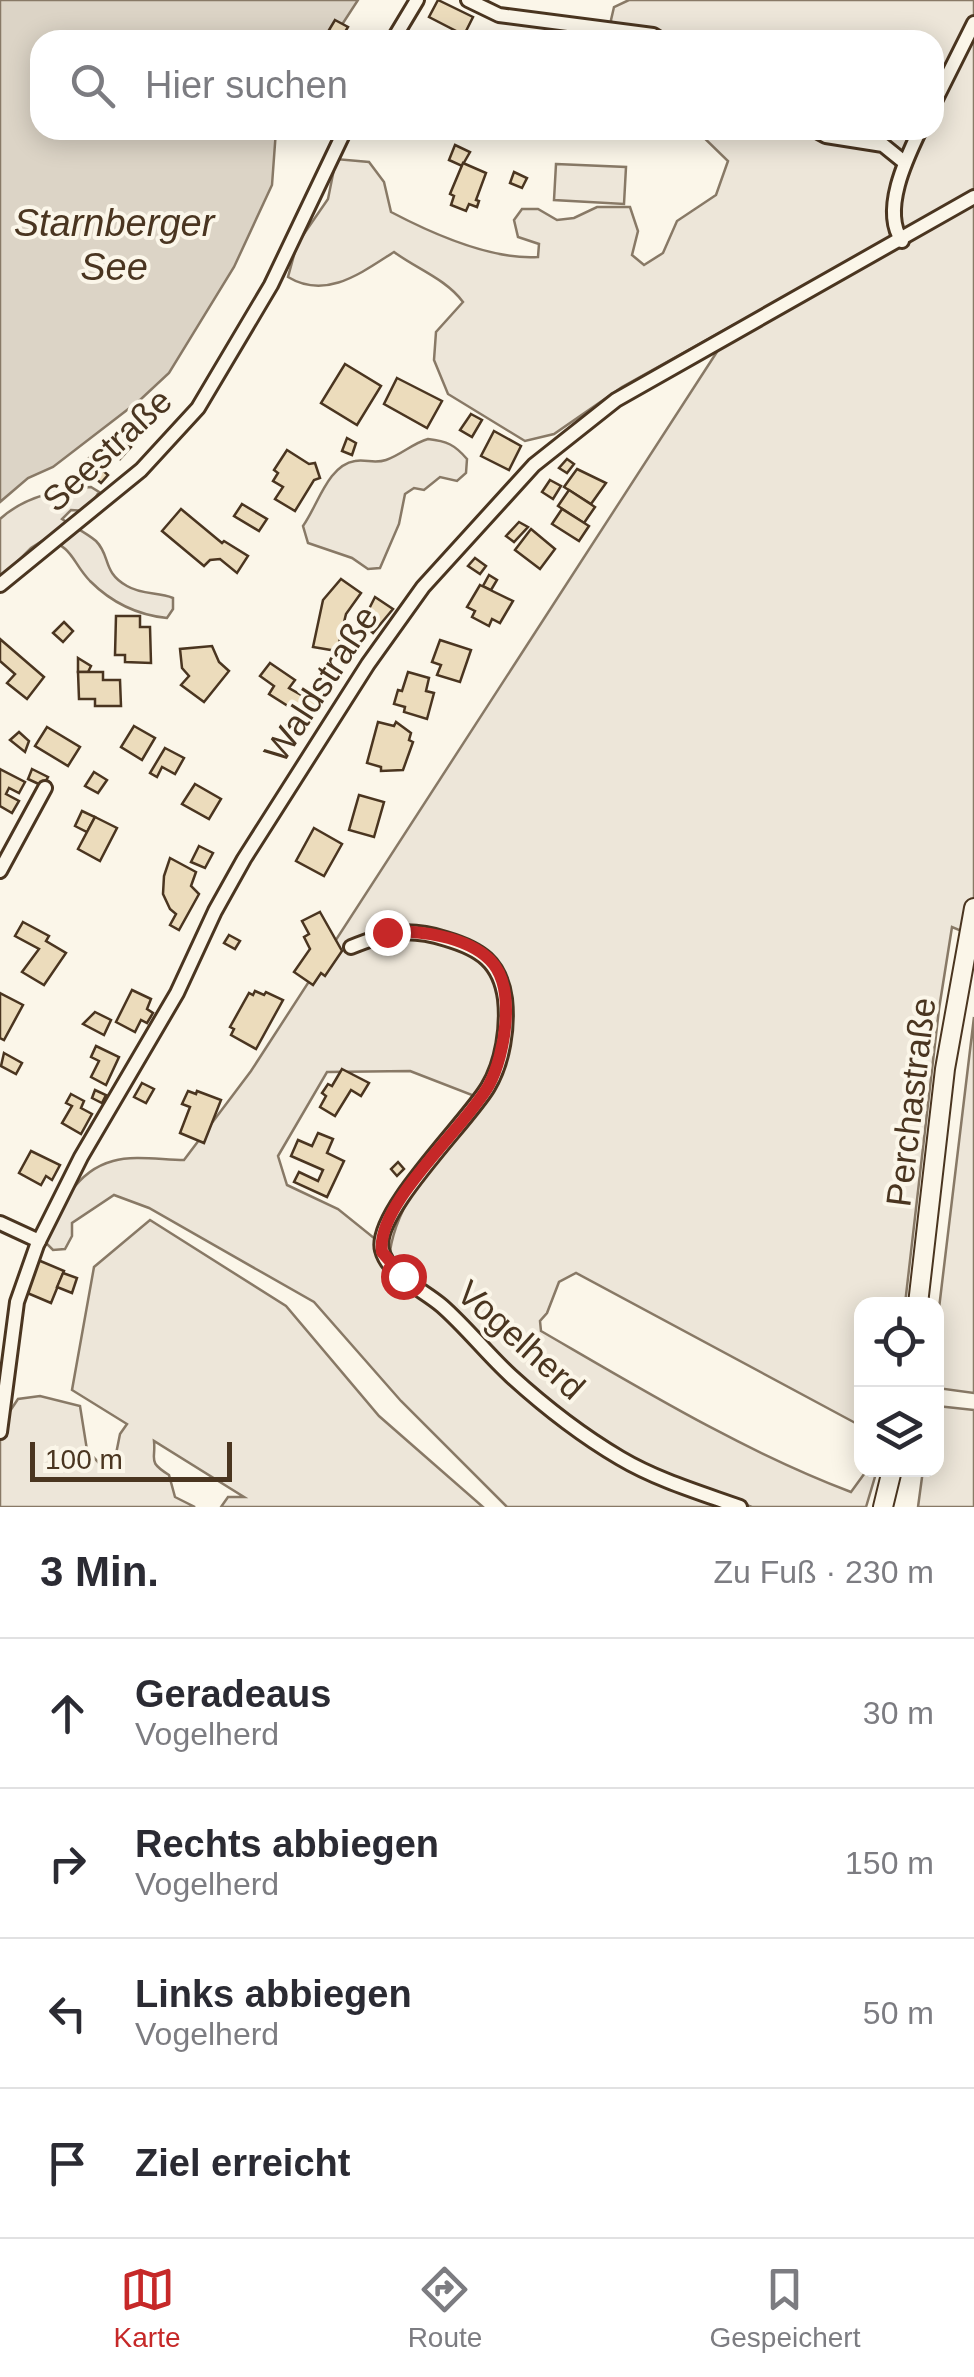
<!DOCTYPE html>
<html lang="de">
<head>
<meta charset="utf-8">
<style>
  :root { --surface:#fff; --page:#f7f7f7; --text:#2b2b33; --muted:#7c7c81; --line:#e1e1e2; --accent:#c62828 }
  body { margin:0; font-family:Helvetica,sans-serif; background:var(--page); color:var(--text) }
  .controls { position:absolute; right:30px; bottom:30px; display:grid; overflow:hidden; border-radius:20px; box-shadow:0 5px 25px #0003 }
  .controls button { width:90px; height:90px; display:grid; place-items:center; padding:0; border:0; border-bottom:2px solid var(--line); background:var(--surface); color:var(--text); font:50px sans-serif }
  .scale { position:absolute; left:30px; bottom:25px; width:202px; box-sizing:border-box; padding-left:10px; border:5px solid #4a3520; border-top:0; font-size:28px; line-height:35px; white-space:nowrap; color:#4a3520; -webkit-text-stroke:8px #fbf6e9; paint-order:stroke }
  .stop { position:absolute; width:30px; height:30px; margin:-22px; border:8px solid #c62828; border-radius:50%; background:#fff }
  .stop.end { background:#c62828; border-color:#fff; box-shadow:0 2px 10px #0008 }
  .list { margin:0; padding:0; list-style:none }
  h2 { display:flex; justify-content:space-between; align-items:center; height:130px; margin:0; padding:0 40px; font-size:42px }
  h2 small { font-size:32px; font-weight:400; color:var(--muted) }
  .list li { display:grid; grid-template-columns:65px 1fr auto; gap:30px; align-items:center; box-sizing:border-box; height:150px; padding:0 40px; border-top:2px solid var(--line) }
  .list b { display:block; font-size:38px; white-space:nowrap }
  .list p { margin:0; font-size:32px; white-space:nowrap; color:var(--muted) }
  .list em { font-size:32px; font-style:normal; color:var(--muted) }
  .icon { flex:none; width:55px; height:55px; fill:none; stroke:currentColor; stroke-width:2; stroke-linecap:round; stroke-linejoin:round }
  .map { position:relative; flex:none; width:974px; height:1507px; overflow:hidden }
  .search { position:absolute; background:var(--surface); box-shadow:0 5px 25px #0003; left:30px; right:30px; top:30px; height:110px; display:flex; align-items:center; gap:25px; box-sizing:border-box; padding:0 35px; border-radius:30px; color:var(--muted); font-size:38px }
  .sheet { height:730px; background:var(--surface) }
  nav { display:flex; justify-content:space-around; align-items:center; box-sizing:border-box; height:140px; border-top:2px solid var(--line); background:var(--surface); font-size:28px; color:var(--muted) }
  nav a { display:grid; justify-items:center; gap:5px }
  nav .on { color:var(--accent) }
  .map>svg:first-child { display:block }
  .green { fill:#ede6d9; stroke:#887966; stroke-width:2.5; fill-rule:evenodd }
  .water { fill:#dcd4c6; stroke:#887966; stroke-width:2.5 }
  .building { fill:#ecdcbc; stroke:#4a3520; stroke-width:2.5 }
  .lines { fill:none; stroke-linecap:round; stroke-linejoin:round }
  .street-casing { stroke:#4a3520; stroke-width:18 }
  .secondary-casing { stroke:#4a3520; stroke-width:22 }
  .street { stroke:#fbf6e9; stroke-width:12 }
  .secondary { stroke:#fbf6e9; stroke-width:18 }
  .route { stroke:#c62828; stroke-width:12 }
  .labels { text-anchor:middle; stroke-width:8; stroke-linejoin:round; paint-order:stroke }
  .street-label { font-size:35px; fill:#4a3520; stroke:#fbf6e9 }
  .water-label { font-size:38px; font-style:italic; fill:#4a3520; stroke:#fbf6e9 }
</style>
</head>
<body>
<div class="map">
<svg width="974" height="1507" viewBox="0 0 974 1507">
  <rect width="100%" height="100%" fill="#fbf6e9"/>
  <g class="green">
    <path d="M629 0H974V936L952 927 939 1009 905 1304H862L861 1426 576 1273 559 1282 547 1313 540 1321 541 1331C641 1389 743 1451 851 1492L867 1470H877L866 1507H752L716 1494 721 1507H507L401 1401 314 1302 149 1208 114 1195 72 1223V1236L65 1249 53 1250 46 1243C58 1209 75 1171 113 1161 134 1155 162 1160 184 1160L251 1071 735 324 622 387 554 434 525 441 448 394 434 360 436 332 463 302C446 279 417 269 394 252 361 273 326 300 288 277L297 244 328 199 336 159 369 162 384 182 391 212C431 233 492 260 538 257L539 244 518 237 514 220 522 209H538L557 220 574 218 597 207H630L638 231 632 255 644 265 663 253 677 221 716 195 728 161 696 130H934V40H614L611 20 614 7ZM410 1071 485 1100C448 1145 399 1193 390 1251L338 1209 287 1185 278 1156 327 1072Z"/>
    <path d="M556 164 626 167 624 204 554 200Z"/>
    <path d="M428 439C447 441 455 445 467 459L466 473 457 481 440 477 424 490 414 488 405 494 399 524 380 568 368 569 352 558 308 543 303 526C318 505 328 465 355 461 366 459 374 464 386 460 401 455 413 443 428 439Z"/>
    <path d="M91 487 99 492 87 511 71 510 62 519C72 526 87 533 96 541 111 556 102 572 127 586 142 595 158 592 173 598V609L167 618C137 615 111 602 90 581 71 561 74 547 45 539L31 548 0 579V519C24 497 58 489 91 487Z"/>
    <path d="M974 1017V1393L937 1388V1325Z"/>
    <path d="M150 1220 286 1306 379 1416 483 1507H221L228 1497H244L154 1441C156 1461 147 1461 169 1475L175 1497 195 1507H0V1426L18 1399 40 1396 80 1406 87 1450 99 1463 115 1459 120 1434 127 1424 72 1390 94 1267Z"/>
    <path d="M937 1406 974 1410V1507H918L923 1470H936Z"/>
  </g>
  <path class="water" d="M0 0H358L332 40H40V130H276L272 185 234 267 169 373 140 400 53 467 28 478 0 502Z"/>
  <g class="building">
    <path d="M438 0 473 17 464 35 429 17Z"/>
    <path d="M335 20 348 27 342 37 329 30Z"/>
    <path d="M455 145 470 152 462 166 449 160Z"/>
    <path d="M463 163 486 173 476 200 479 201 477 207 469 204 466 211 451 205 454 196 450 194Z"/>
    <path d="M514 172 527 178 522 188 510 183Z"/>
    <path d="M345 364 381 386 357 425 321 403Z"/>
    <path d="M397 378 442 401 427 428 384 404Z"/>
    <path d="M471 414 482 420 472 437 460 430Z"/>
    <path d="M494 431 521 446 509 470 481 456Z"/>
    <path d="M347 438 356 443 352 455 342 451Z"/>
    <path d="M124 440 131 447 120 459 113 453Z"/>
    <path d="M287 450 309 464 315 463 320 478 314 480 295 511 275 499 283 487 273 481 278 473 274 470Z"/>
    <path d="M89 458 108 475 101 483 82 467Z"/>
    <path d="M567 459 574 464 567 473 559 468Z"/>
    <path d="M577 469 606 483 591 504 564 487Z"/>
    <path d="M550 480 561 486 553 499 542 492Z"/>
    <path d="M569 490 595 507 584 523 558 506Z"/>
    <path d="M242 504 267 519 259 531 234 516Z"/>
    <path d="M181 509 222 543 224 541 248 556 237 573 220 559 210 560 204 566 162 531Z"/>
    <path d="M562 509 589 526 579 541 552 524Z"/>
    <path d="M519 522 528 527 514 542 506 536Z"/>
    <path d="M531 529 555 549 540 569 515 550Z"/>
    <path d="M475 558 486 566 480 574 468 566Z"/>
    <path d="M489 575 497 580 491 590 483 586Z"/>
    <path d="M341 579 361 593 346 614 337 651 313 647 323 600Z"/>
    <path d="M480 585 513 601 500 623 492 619 489 626 472 617 475 611 467 607Z"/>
    <path d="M375 597 393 609 373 633 366 627 372 618 367 613Z"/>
    <path d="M116 616H140V627H150L151 663 125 662V655H115Z"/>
    <path d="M64 622 73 631 63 642 53 633Z"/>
    <path d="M0 639 44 677 27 699 7 683 15 674 0 661Z"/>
    <path d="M440 640 471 650 460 682 437 675 441 665 432 662Z"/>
    <path d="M212 646 219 662 229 671 204 702 181 685 189 676 182 668 180 649Z"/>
    <path d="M78 658 91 666 88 672H78Z"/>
    <path d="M270 663 295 680 289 688 305 697 319 678 330 685 310 720 269 694 274 686 260 676Z"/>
    <path d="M78 672H103V680H120L121 706H95V699H79Z"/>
    <path d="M408 672 429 678 426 691 434 693 427 719 404 712 405 707 394 704 398 690 402 691Z"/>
    <path d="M378 722 394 726 396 722 411 733 409 740 413 742 403 770 381 771V767L367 763Z"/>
    <path d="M134 726 155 738 142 760 121 747Z"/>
    <path d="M47 727 80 747 68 766 35 746Z"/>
    <path d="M19 732 29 741 25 752 10 740Z"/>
    <path d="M165 748 184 758 175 774 162 767 157 777 150 773Z"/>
    <path d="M0 769 25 782 19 793 9 788 6 794 19 801 12 813 0 806Z"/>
    <path d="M32 769 48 777 43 786 28 779Z"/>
    <path d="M94 772 107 780 98 793 85 786Z"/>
    <path d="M195 784 221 799 209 819 182 804Z"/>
    <path d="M359 795 384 802 374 837 349 830Z"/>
    <path d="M82 811 95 817 87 832 75 826Z"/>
    <path d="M95 817 117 828 100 861 78 849Z"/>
    <path d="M314 828 342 844 324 876 296 861Z"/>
    <path d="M199 846 213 853 205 868 191 862Z"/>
    <path d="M170 858 196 872 191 886 199 894 179 930 170 925 176 914 170 909 163 894 164 876Z"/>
    <path d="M320 912 342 951 325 976 321 973 313 985 294 972 310 949 304 937 309 934 302 921Z"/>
    <path d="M23 922 49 936 46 941 66 953 44 985 22 972 39 949 15 936Z"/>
    <path d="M229 935 240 941 235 949 224 943Z"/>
    <path d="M132 990 151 999 147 1009 153 1013 147 1023 141 1020 135 1032 116 1022Z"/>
    <path d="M255 991 264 995 266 992 283 1000 256 1049 231 1035 234 1029 230 1027 249 993 253 995Z"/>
    <path d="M0 993 23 1005 4 1040 0 1038Z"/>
    <path d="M95 1012 111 1020 104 1035 83 1024Z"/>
    <path d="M96 1046 119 1057 106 1085 91 1077 99 1061 91 1057Z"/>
    <path d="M4 1053 22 1063 16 1074 1 1066Z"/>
    <path d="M342 1069 369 1083 361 1096 351 1090 335 1116 320 1107 326 1096 322 1093 328 1084 332 1086Z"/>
    <path d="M142 1083 154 1089 146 1103 134 1097Z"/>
    <path d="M95 1090 106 1095 102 1103 92 1098Z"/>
    <path d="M188 1091 196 1094 197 1091 221 1100 204 1143 180 1133 190 1107 182 1104Z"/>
    <path d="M71 1094 84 1101 81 1108 92 1114 81 1134 62 1123 72 1106 66 1103Z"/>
    <path d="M318 1133 333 1139 327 1153 344 1161 327 1197 294 1182 299 1172 318 1181 323 1170 291 1156 298 1140 312 1146Z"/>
    <path d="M31 1151 60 1165 52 1180 46 1176 41 1185 19 1173Z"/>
    <path d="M398 1162 404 1169 397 1176 391 1169Z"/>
    <path d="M38 1260 64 1271 51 1303 25 1292Z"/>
    <path d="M63 1273 77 1278 72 1293 57 1287Z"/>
  </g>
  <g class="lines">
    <g class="street-casing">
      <g id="street">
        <path d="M468 0 499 15 653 35 661 40"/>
        <path d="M393 40 417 0"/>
        <path d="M934 103 974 23"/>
        <path d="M815 130 826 136 883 145 904 162"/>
        <path d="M902 241C881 211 906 159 920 130"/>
        <path d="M0 585 141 470 198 408 271 285 345 130"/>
        <path d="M0 871 45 788"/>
        <path d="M351 947C388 932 407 927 446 939 480 949 500 962 505 999 508 1027 503 1062 488 1087 469 1120 372 1214 382 1250 388 1275 424 1290 442 1306 467 1328 487 1354 511 1376 545 1407 581 1435 620 1458 657 1480 701 1493 740 1507"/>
        <path d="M0 1223 39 1241"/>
        <path d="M0 1432 17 1302 37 1245 81 1157 177 993 215 911 244 859 368 664 423 587 534 465 616 400 974 197"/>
      </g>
    </g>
    <g class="secondary-casing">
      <g id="secondary">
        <path d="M918 1304 945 1069 974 908"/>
        <path d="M883 1507 892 1470"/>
      </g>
    </g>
    <use href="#street" class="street"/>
    <use href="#secondary" class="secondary"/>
  </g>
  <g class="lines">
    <path class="route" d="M387 932C418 930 466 936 490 960 517 987 505 1055 489 1085 466 1127 375 1204 382 1252L403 1276"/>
  </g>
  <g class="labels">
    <g class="street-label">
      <text transform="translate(107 450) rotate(-43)" y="12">Seestraße</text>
      <text transform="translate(321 684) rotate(-57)" y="12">Waldstraße</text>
      <text transform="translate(911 1102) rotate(-83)" y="12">Perchastraße</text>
      <text transform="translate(521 1340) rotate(42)" y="12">Vogelherd</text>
    </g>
    <g class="water-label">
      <text x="114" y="236">Starnberger<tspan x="114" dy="44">See</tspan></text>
    </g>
  </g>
</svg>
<div class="controls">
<button><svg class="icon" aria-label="locate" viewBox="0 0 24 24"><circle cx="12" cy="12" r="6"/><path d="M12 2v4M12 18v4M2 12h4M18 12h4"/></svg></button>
<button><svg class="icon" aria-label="layers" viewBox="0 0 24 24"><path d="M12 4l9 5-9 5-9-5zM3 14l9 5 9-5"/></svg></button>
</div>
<div class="scale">100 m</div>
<div class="stop" style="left:403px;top:1276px"></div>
<div class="stop end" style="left:387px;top:932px"></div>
<div class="search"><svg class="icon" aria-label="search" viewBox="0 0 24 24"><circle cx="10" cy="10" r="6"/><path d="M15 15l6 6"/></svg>Hier suchen</div>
</div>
<section class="sheet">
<h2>3 Min.<small>Zu Fuß · 230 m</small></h2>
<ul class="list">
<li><svg class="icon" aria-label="ahead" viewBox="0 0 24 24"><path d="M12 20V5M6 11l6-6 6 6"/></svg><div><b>Geradeaus</b><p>Vogelherd</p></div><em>30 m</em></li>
<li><svg class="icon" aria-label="right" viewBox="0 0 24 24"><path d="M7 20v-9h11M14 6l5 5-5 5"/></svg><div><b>Rechts abbiegen</b><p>Vogelherd</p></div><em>150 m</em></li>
<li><svg class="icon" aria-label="left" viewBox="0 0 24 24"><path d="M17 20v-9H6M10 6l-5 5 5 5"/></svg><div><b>Links abbiegen</b><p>Vogelherd</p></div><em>50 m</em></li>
<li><svg class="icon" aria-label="arrive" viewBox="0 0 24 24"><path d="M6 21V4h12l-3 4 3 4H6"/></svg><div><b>Ziel erreicht</b></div></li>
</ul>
</section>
<nav>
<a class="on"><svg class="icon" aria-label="map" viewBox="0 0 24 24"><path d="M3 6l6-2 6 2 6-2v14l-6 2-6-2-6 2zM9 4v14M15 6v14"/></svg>Karte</a>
<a><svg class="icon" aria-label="directions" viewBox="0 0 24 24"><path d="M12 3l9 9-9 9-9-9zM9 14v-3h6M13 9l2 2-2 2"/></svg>Route</a>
<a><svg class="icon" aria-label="saved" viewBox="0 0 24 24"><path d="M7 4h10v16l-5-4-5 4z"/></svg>Gespeichert</a>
</nav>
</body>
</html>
